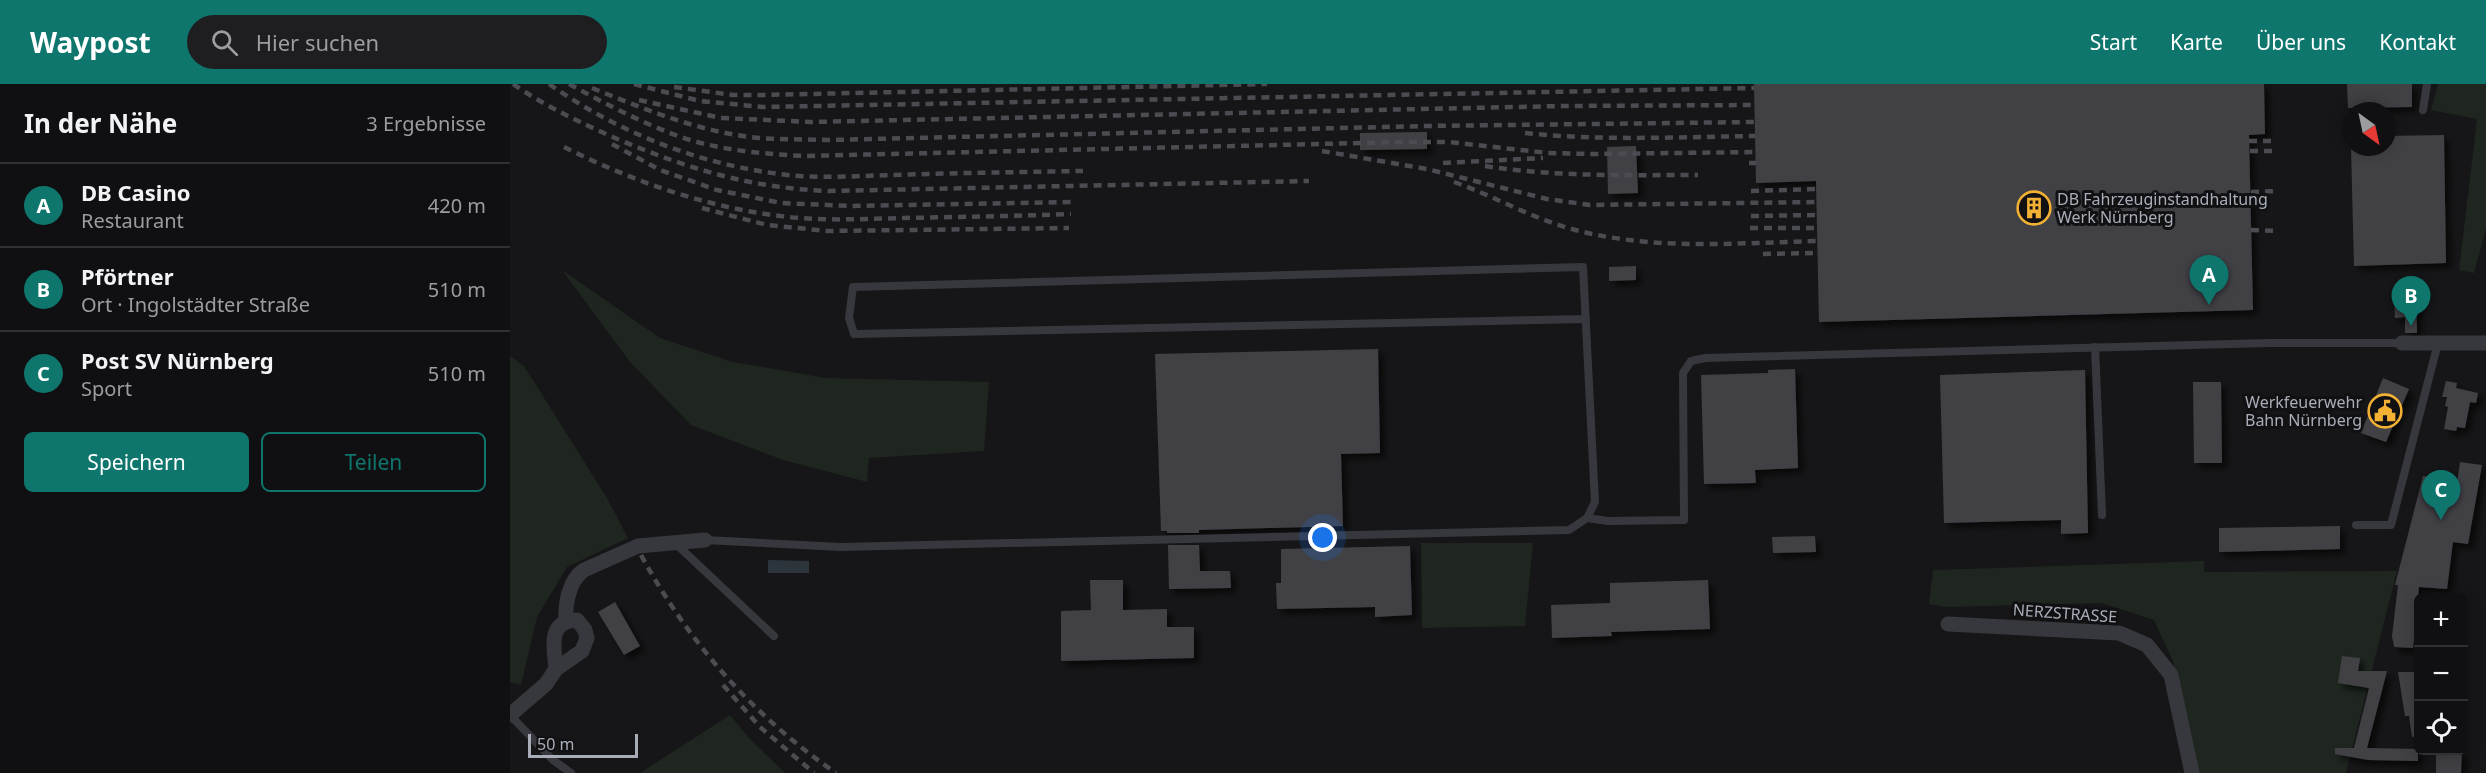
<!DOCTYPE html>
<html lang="de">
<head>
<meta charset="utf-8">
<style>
  :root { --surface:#101012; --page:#1e1e20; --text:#f1f3f6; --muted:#9c9d9f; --line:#303032; --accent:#0f766e }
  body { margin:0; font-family:"Noto Sans",sans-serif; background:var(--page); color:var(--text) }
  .controls { position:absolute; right:18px; bottom:18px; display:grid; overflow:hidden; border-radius:9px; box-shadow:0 3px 15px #0003 }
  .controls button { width:54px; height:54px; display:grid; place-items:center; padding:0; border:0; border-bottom:2px solid var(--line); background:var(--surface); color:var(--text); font:30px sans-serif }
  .compass { position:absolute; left:1832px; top:18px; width:54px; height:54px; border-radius:50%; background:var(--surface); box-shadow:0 3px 15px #0003; rotate:147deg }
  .scale { position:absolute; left:18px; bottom:15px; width:110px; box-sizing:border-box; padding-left:6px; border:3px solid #a8adb8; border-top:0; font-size:16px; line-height:21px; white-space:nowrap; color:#a8adb8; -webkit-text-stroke:4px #111113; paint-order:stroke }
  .you { position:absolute; left:813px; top:454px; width:21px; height:21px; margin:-15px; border:4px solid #fff; border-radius:50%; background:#1a73e8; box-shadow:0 0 0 9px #1a73e833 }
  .badge { display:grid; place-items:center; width:39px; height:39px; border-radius:50%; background:var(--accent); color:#fff; font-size:20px; font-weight:700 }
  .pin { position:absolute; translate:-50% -50px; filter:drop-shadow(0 2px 3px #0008) }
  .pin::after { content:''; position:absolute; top:32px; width:21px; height:18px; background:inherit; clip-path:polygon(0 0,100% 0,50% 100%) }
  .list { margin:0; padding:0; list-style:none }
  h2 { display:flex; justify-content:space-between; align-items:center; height:78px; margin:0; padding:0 24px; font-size:26px }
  h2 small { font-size:20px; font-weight:400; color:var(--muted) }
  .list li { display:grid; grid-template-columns:39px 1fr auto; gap:18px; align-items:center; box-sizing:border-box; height:84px; padding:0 24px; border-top:2px solid var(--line) }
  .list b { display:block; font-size:22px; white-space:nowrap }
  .list p { margin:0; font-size:20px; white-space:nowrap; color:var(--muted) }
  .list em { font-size:20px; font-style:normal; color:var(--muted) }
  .actions { display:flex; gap:12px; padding:18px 24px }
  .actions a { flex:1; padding:14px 0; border:2px solid var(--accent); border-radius:9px; text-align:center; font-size:21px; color:var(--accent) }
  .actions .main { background:var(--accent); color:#fff }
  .icon { flex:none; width:33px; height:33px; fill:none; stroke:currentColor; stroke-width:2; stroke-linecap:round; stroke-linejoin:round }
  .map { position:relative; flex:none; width:1976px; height:689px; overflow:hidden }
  header { display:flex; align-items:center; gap:36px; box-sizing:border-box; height:84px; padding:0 30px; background:var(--accent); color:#fff }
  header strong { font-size:28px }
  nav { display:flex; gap:33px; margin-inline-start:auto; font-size:21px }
  .search { width:420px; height:54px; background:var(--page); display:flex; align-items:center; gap:15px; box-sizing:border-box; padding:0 21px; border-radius:33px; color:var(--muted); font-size:22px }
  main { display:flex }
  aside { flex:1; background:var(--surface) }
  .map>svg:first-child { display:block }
  .green { fill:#1e261f }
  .water { fill:#2c353c }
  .building { fill:#404145; filter:url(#shadow) }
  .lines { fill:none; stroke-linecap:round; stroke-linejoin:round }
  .service { stroke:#37383d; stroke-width:8 }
  .minor { stroke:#37383d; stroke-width:15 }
  .rail { stroke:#4a4c52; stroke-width:4.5; stroke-dasharray:8 6; stroke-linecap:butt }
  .labels { text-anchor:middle; stroke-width:6; stroke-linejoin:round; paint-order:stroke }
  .poi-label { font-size:16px; fill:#a8adb8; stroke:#111113; text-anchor:start }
  .street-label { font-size:16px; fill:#a8adb8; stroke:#111113 }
</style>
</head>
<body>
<header>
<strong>Waypost</strong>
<div class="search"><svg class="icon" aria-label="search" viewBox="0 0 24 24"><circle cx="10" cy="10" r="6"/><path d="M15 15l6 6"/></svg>Hier suchen</div>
<nav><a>Start</a><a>Karte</a><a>Über uns</a><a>Kontakt</a></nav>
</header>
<main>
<aside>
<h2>In der Nähe<small>3 Ergebnisse</small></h2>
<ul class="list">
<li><span class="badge">A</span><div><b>DB Casino</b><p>Restaurant</p></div><em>420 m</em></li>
<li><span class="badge">B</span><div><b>Pförtner</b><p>Ort · Ingolstädter Straße</p></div><em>510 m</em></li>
<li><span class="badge">C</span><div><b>Post SV Nürnberg</b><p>Sport</p></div><em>510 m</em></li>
</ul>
<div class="actions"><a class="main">Speichern</a><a>Teilen</a></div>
</aside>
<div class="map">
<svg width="1976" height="689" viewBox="0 0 1976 689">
  <defs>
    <filter id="shadow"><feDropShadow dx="5" dy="5" stdDeviation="3" flood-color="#0009"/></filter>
  </defs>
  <rect width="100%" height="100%" fill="#161618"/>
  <g class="green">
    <path d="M1928 0H1976V144L1964 189 1949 186 1967 35 1921 26Z"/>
    <path d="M52 186 150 254 223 278 316 294 479 298 474 367 359 374 357 398 273 376 181 341 120 278Z"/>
    <path d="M0 272 14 282 97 414 118 454 57 483 27 533 11 601 0 598Z"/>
    <path d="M911 459H1023L1015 542 912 544Z"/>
    <path d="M1694 477V488L1887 487 1836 689H1689L1663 577 1644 536 1592 519 1437 523 1419 520 1423 486Z"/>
    <path d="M220 631 239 654 275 689H130Z"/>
  </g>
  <path class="water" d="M258 476 299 477V489H258Z"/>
  <g class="building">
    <path d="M1244 0H1754L1755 50 1739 51 1743 226 1309 238 1306 97 1246 99Z"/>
    <path d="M1837 0H1902V23L1838 24Z"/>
    <path d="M917 48V65L850 66V49Z"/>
    <path d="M1934 51 1936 179 1844 182 1841 63H1877V52Z"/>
    <path d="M1126 62 1128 109 1098 110 1097 63Z"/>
    <path d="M1126 182V196L1099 197V183Z"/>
    <path d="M1906 208 1907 249H1895V233L1885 234 1884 209Z"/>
    <path d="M868 265 870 369 831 370 833 442 689 446V449H657V447H651L645 270Z"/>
    <path d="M1285 285 1288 384 1245 386 1246 399 1194 400 1191 291 1258 289V286Z"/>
    <path d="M1575 286 1578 449 1551 450V436L1434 439 1430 291Z"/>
    <path d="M1873 294 1899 305 1876 358 1851 349Z"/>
    <path d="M1936 297 1947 299 1946 304 1968 309 1966 319 1960 318 1955 344 1947 343 1946 347 1934 345 1938 323 1935 322 1937 313H1932Z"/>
    <path d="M1683 298H1711L1712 379H1684Z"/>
    <path d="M1950 378 1972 381 1958 460 1943 458 1937 505 1909 503 1903 564 1884 563 1882 552 1888 501H1885L1913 392 1925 393 1923 413 1945 415Z"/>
    <path d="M1830 442V465L1709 468V444Z"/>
    <path d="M1305 452 1306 468 1263 469 1262 453Z"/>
    <path d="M658 461H689L690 487H720L721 504 659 505Z"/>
    <path d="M900 462 902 531 865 533V523L767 525 766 499H771V465Z"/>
    <path d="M580 496H613V526L657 525V543H684V574L551 577V527L581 526Z"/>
    <path d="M1198 496 1200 545 1101 548 1102 552 1042 554 1041 521 1100 519V499Z"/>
    <path d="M105 518 130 562 114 571 88 528Z"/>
    <path d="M1832 572 1850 574 1848 587H1877L1857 664 1908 665V677L1858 676 1825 670V664H1844L1859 604 1828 599Z"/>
    <path d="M1888 588H1908V652L1902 653 1899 632H1895Z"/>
    <path d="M1926 666H1952L1951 689H1926Z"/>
  </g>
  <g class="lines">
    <g class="service">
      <path d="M1913 26 1917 0"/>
      <path d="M1585 263 1592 431"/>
      <path d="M1077 434 1098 437 1174 436 1173 289 1181 277 1195 274 1759 259H1892"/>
      <path d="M1846 441H1881L1928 259"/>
      <path d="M195 456 331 463 1059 446 1077 434 1085 418 1073 183 343 203 339 234 344 250 1076 235"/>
      <path d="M166 460 264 552"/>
      <path d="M0 631 43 676 61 689"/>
    </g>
    <g class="minor">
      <path d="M1892 259H1976"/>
      <path d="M56 536C55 520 59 496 74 486L128 462 195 456"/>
      <path d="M1438 540 1609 549 1637 561 1661 591 1682 689"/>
      <path d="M0 631 36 600 46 585 72 567 77 554 75 546 67 536C37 537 44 563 46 585"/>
    </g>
    <g class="rail">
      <path d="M3 0C35 22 69 38 105 54 176 84 239 104 318 107L799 97"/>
      <path d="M39 0C108 48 185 79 269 90 306 95 345 92 382 91 446 89 509 88 573 87"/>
      <path d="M59 0C98 21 137 42 180 56 217 67 256 70 294 72L895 58H939L1038 69 1081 70 1246 68"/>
      <path d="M124 0 190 17 253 23 1244 4"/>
      <path d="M164 3 223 11H252L757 0"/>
      <path d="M82 4C134 25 185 46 240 53 266 56 292 55 318 56L917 42 1245 38"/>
      <path d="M129 16 211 34 301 38 1053 22 1245 21"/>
      <path d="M1015 49C1092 57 1169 53 1245 52"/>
      <path d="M1739 57H1766"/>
      <path d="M102 60 150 86 207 106 271 119 341 122 566 118"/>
      <path d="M54 63C124 98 201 125 279 133 317 137 355 135 393 134 449 133 505 132 561 130"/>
      <path d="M812 67 917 85 1037 115 1080 121 1306 118"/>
      <path d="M1740 67H1766"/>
      <path d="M933 79 1033 74"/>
      <path d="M1239 79H1246"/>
      <path d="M975 82C1046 93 1116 91 1188 91"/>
      <path d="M944 98C984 112 1021 134 1062 145 1142 167 1225 159 1307 157"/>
      <path d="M1241 107 1306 105"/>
      <path d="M1741 108 1767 107"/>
      <path d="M192 124 257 141 318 147 559 144"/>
      <path d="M1241 132 1307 131"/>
      <path d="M1240 144H1307"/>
      <path d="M1741 146 1768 147"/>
      <path d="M1253 170 1307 169"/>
      <path d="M131 471C179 559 243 632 326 689"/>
      <path d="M213 601 250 643 304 689"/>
    </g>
  </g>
  <defs>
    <g id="building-ring" transform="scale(1.725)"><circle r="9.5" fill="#111113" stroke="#f2b134" stroke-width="1.5"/><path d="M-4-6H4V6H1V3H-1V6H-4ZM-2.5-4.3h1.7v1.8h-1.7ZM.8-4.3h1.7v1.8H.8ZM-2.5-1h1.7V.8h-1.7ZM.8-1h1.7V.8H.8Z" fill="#f2b134"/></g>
    <g id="civic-ring" transform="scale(1.725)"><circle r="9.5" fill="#111113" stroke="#f2b134" stroke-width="1.5"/><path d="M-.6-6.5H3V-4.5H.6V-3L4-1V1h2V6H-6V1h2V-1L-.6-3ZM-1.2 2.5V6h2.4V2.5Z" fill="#f2b134"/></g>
  </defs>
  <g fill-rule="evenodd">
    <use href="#building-ring" x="1524" y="124"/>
    <use href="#civic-ring" x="1875" y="327"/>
  </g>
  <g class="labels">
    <g class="poi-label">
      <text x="1547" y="121">DB Fahrzeuginstandhaltung<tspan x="1547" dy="18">Werk Nürnberg</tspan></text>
      <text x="1852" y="324" text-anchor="end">Werkfeuerwehr<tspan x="1852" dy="18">Bahn Nürnberg</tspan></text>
    </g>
    <g class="street-label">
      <text transform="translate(1555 529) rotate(4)" y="6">NERZSTRASSE</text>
    </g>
  </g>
</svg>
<div class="controls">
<button>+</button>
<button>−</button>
<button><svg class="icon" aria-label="locate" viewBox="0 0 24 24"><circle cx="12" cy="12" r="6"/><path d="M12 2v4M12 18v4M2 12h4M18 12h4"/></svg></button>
</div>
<svg class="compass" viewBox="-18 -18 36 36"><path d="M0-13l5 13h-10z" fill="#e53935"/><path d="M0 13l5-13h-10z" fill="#9c9d9f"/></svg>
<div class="scale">50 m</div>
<div class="you"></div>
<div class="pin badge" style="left:1699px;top:221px">A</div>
<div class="pin badge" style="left:1901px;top:242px">B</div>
<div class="pin badge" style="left:1931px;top:436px">C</div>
</div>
</main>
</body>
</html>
